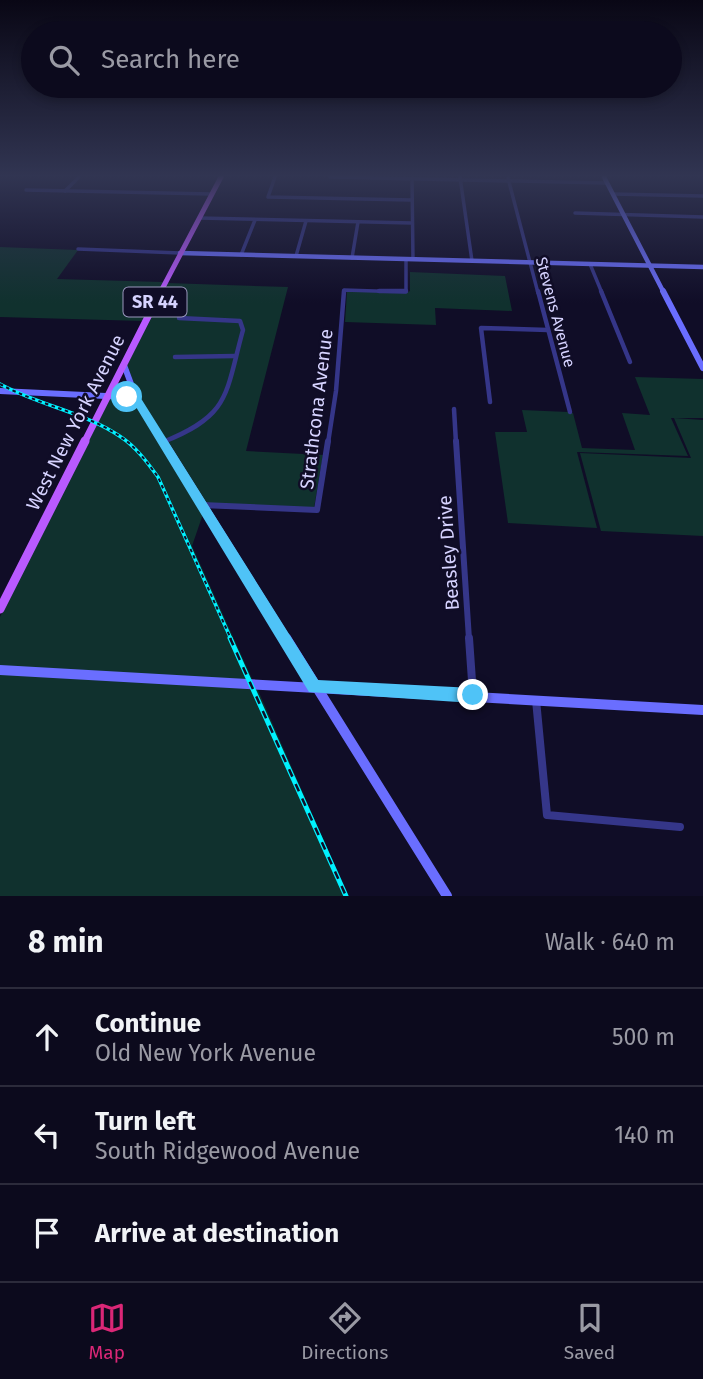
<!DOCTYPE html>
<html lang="en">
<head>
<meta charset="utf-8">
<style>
  :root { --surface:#0c0a1d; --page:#151326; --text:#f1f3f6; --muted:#9a9aa4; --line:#2c2b3b; --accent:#db2777 }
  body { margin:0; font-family:"Fira Sans",sans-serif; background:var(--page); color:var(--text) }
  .stop { position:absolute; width:21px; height:21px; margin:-16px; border:5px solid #4fc3f7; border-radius:50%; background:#fff }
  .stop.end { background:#4fc3f7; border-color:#fff; box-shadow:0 2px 7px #0008 }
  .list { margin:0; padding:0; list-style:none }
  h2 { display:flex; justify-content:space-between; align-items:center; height:91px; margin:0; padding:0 28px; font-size:30px }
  h2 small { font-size:23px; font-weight:400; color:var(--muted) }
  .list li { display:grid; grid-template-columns:46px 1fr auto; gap:21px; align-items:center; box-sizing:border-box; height:98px; padding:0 28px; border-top:2px solid var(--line) }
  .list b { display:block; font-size:26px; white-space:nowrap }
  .list p { margin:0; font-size:23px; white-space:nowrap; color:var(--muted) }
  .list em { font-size:23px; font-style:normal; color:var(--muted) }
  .icon { flex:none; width:38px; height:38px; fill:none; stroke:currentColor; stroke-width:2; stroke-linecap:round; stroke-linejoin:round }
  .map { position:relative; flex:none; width:703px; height:896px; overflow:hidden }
  .search { position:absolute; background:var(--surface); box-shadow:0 4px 10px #0003; left:21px; right:21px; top:21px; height:77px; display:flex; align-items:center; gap:18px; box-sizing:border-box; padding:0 24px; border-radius:38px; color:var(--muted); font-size:26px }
  .sheet { height:385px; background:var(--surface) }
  nav { display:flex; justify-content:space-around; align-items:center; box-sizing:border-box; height:98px; border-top:2px solid var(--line); background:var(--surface); font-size:19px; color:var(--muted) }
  nav a { display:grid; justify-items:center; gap:4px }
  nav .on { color:var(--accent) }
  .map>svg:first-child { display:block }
  .green { fill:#10312e }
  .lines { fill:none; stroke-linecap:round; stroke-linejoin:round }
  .street-far3 { stroke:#353689; stroke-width:3.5 }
  .street-far2 { stroke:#353689; stroke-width:4.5 }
  .street-far1 { stroke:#353689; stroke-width:6 }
  .street { stroke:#353689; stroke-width:8 }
  .secondary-far3 { stroke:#6a6eff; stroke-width:4.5 }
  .secondary-far2 { stroke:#6a6eff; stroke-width:6 }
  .secondary-far1 { stroke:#6a6eff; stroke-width:8 }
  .secondary { stroke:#6a6eff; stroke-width:10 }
  .primary-far2 { stroke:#b95aff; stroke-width:5 }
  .primary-far1 { stroke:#b95aff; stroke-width:7 }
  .primary { stroke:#b95aff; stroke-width:9 }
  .rail-far1-casing { stroke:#00f1fe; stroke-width:3.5 }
  .rail-casing { stroke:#00f1fe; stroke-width:5 }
  .rail-far1 { stroke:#100d27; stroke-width:2; stroke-dasharray:3.5; stroke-linecap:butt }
  .rail { stroke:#100d27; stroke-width:2.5; stroke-dasharray:8; stroke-linecap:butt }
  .route { fill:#4fc3f7 }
  .labels { text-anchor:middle; stroke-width:5; stroke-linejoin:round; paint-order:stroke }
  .far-street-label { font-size:16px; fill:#d6d3ff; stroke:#100d27 }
  .shield { fill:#100d27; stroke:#9b98be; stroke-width:2 }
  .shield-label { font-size:18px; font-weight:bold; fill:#d6d3ff }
  .street-label { font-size:19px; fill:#d6d3ff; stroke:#100d27 }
</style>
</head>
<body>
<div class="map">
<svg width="703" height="896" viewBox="0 0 703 896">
  <rect width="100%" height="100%" fill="#100d27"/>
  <g class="green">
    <path d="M0 247 78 250 57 279 163 282 143 321 0 317Z"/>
    <path d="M410 272 505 276 512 311 435 308 436 325 345 322 347 291 406 293 410 291Z"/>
    <path d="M167 283 288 287 246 451 323 455 314 508 204 503 140 400 127 365Z"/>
    <path d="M635 377 703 379V418H671L688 456 577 452 597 528 508 523 495 432H527L522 410 568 412 573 413 582 448 635 450 622 413 650 415Z"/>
    <path d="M110 397 134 401 203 514 192 546 253 681 0 667V617Z"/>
    <path d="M674 418 703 420V536L601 531 580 453 691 458Z"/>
    <path d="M0 674 257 688 348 896H0Z"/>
  </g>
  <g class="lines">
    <g class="street-far3">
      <path d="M275 177 268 197 412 200"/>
      <path d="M330 177 607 183"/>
      <path d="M460 177 472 261"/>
      <path d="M412 178 413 259"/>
      <path d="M508 178 538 293"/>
      <path d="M26 190 212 194"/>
      <path d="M65 191 79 177"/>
      <path d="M613 194 703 196"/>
      <path d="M575 213 703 217"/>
      <path d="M199 218 412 223"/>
      <path d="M78 249 180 253"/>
      <path d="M241 255 255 220"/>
      <path d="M296 256 306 221"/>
      <path d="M352 258 358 222"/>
      <path d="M590 264 602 293"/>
      <path d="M344 293V290L406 292V259"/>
    </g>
    <g class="street-far2">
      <path d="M379 291H406"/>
      <path d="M538 291 570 412"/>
      <path d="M601 291 630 362"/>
      <path d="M175 357 235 356"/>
      <path d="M490 402 481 328 548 330"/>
      <path d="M454 409 456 443"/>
      <path d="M163 442C231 415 225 395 243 330L240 321 179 318"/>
      <path d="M328 443 336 391 344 291"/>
    </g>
    <g class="street-far1">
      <path d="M456 441 469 639"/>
      <path d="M202 505 317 510 328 441"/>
    </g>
    <g class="street">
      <path d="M469 638 473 695"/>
      <path d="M536 700 547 815 680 827"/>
    </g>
    <g class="secondary-far3">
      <path d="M604 177 664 293"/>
      <path d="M180 253 703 267"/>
    </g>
    <g class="secondary-far2">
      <path d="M663 291 703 368"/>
      <path d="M124 365 137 400 164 443"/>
      <path d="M0 391 127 397 137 400"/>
    </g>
    <path class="secondary-far1" d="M163 441 287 639"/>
    <g class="secondary">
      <path d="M286 638 447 896"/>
      <path d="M0 670 703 710"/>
    </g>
    <path class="primary-far2" d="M160 293 221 177"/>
    <path class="primary-far1" d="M84 443 161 291"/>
    <path class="primary" d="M0 609 85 441"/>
    <g class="rail-far1-casing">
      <path id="rail-far1" d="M0 384C38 405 87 413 121 437 136 447 147 462 158 477L231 639"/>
    </g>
    <g class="rail-casing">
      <path id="rail" d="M230 638 346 896"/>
    </g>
    <use href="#rail-far1" class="rail-far1"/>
    <use href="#rail" class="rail"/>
  </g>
  <linearGradient id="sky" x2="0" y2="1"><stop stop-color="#090715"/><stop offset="0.58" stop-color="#313552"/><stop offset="1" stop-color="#313552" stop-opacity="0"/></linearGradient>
  <rect width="703" height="303" fill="url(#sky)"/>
  <path class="route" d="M127 393 142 400 318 680 473 688 478 690 481 695 478 701 473 703 309 692 133 402 122 397Z"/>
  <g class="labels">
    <g class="far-street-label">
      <text transform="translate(556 312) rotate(75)" y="6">Stevens Avenue</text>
    </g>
    <rect class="shield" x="123.5" y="287.5" width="63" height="29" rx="5"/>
    <g class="shield-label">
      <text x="155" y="308">SR 44</text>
    </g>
    <g class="street-label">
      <text transform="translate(316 409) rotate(-83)" y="7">Strathcona Avenue</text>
      <text transform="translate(75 422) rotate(-63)" y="7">West New York Avenue</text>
      <text transform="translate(448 553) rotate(-94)" y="7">Beasley Drive</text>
    </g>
  </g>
</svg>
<div class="stop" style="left:127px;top:397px"></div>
<div class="stop end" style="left:473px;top:695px"></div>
<div class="search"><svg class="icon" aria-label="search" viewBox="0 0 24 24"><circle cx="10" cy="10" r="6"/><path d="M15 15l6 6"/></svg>Search here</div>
</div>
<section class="sheet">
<h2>8 min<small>Walk · 640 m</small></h2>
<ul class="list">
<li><svg class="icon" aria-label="ahead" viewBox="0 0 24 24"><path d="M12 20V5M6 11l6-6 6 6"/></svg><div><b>Continue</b><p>Old New York Avenue</p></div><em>500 m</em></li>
<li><svg class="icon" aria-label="left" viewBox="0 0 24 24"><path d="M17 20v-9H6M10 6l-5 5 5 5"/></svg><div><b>Turn left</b><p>South Ridgewood Avenue</p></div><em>140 m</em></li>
<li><svg class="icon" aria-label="arrive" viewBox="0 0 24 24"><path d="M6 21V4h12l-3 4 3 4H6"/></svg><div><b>Arrive at destination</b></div></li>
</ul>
</section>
<nav>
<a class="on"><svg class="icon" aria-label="map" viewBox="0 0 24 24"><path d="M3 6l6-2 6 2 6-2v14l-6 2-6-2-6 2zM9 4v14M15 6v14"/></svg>Map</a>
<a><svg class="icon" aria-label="directions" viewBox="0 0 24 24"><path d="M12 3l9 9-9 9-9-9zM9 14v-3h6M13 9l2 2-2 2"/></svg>Directions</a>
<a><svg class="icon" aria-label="saved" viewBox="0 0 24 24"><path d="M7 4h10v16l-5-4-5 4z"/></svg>Saved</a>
</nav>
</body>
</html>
